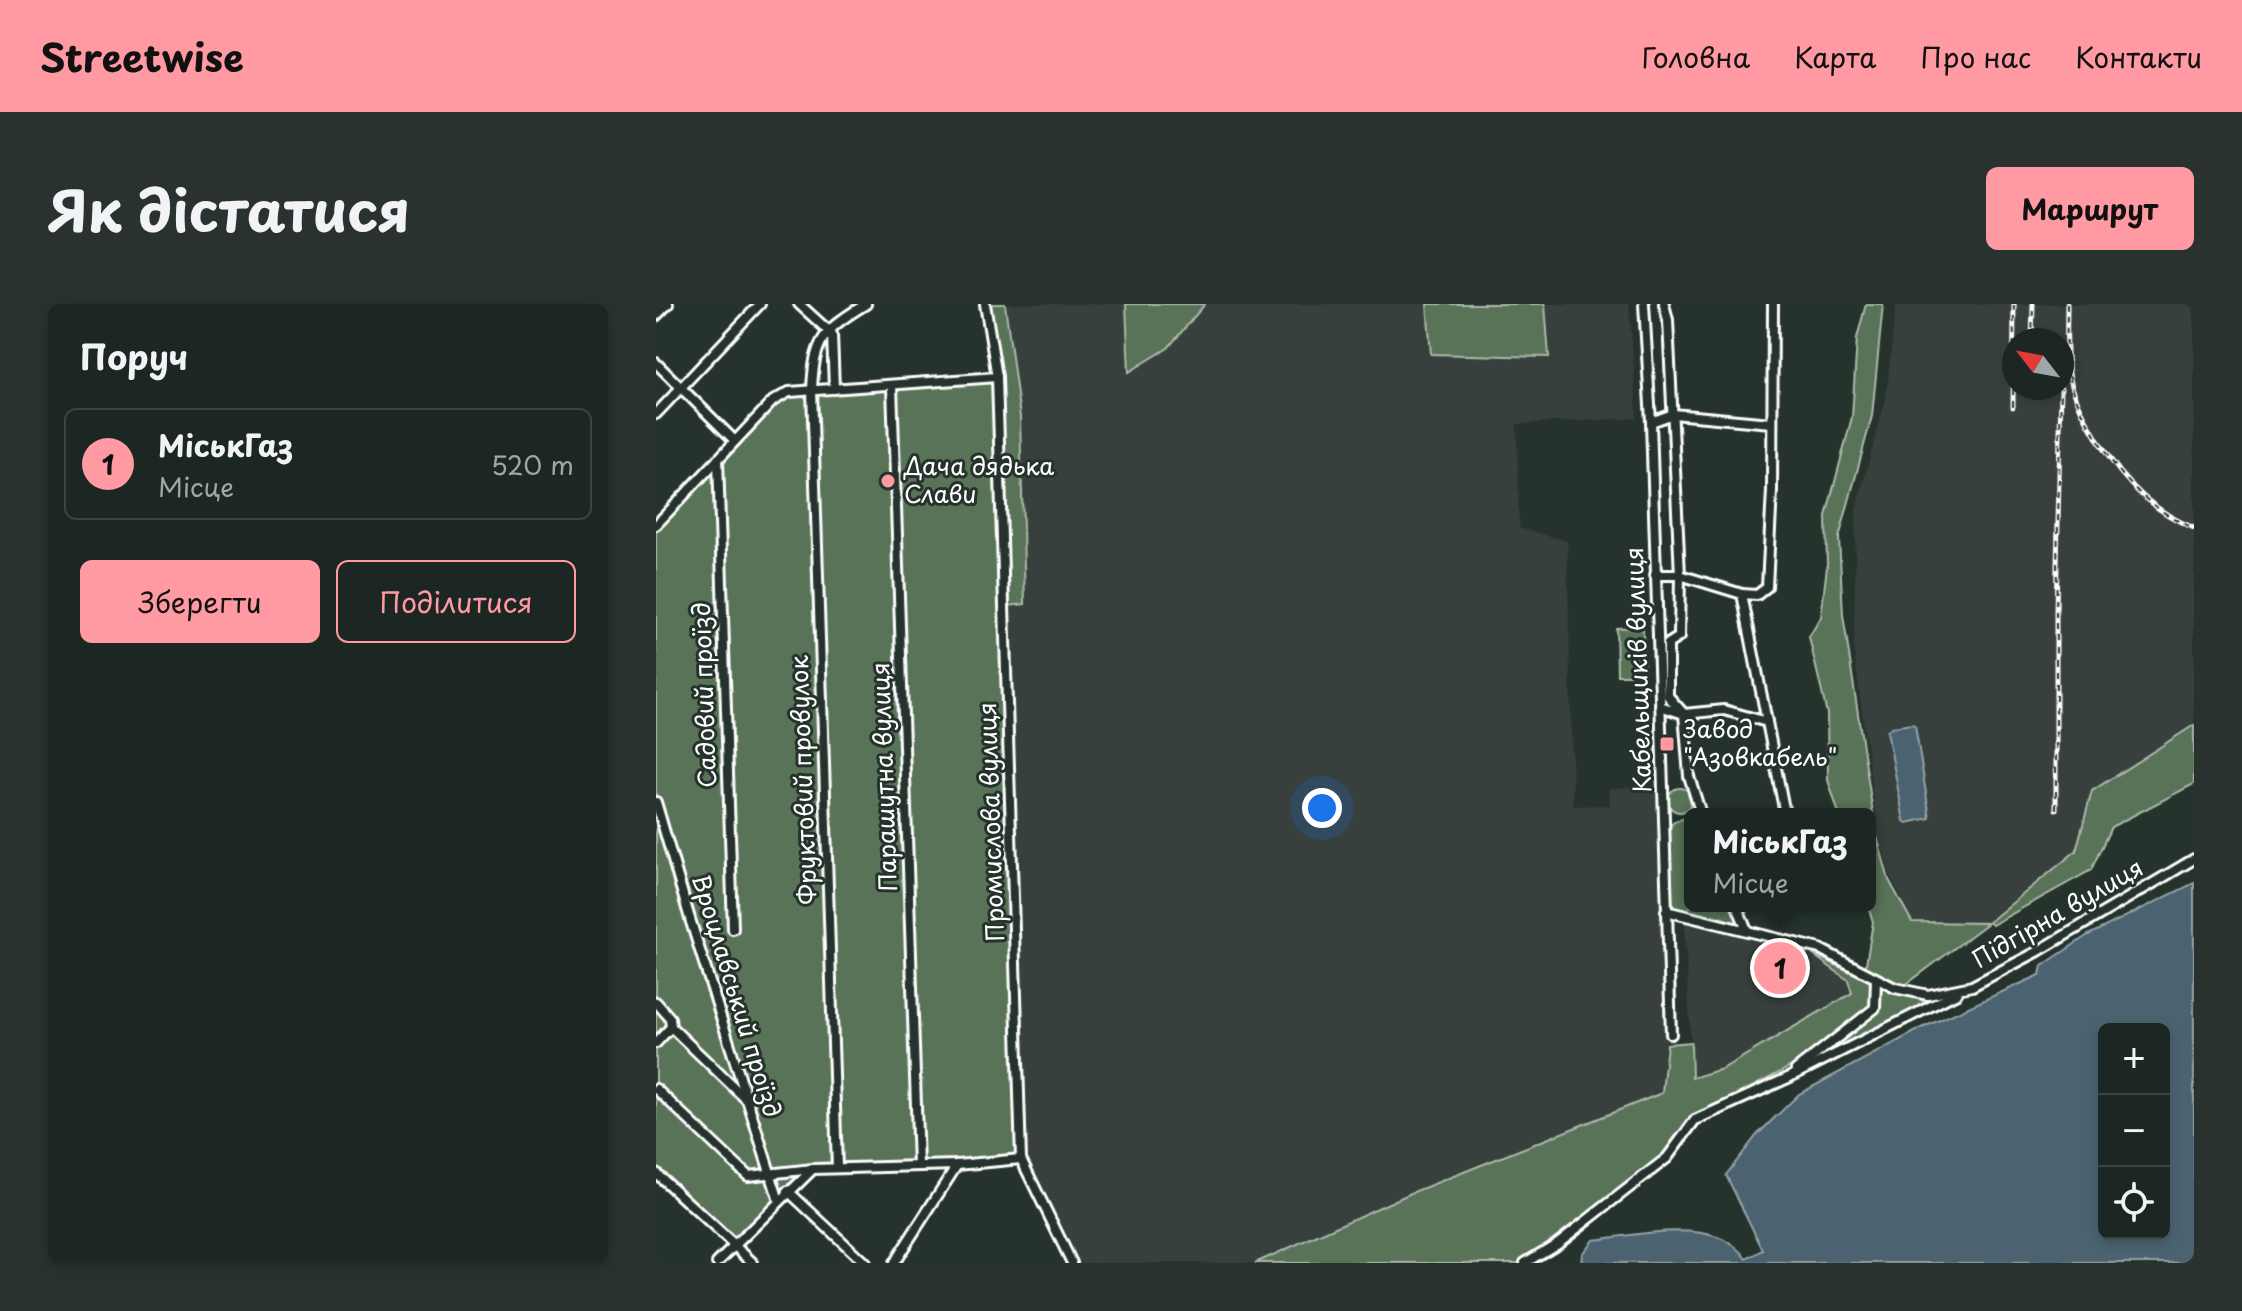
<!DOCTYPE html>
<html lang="uk">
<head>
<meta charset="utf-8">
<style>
  :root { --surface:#1c2622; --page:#29322f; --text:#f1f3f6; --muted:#a0a5a5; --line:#3a4340; --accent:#ff9aa2 }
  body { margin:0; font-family:"Playpen Sans",sans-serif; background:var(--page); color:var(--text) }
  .controls { position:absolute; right:24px; bottom:24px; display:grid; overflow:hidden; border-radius:12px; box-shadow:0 4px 12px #0003 }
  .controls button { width:72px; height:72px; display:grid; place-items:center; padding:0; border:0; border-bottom:2px solid var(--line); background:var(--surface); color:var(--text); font:40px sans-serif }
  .compass { position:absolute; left:1346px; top:24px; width:72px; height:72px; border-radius:50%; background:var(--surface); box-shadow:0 4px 12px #0003; rotate:301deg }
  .you { position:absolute; left:666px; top:504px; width:28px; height:28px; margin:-20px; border:6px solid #fff; border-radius:50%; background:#1a73e8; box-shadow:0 0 0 12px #1a73e833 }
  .badge { display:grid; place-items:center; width:52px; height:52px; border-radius:50%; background:var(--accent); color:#111; font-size:26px; font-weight:700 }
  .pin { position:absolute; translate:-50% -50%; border:4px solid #fff; box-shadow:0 2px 8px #0006 }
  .popup { position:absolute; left:1028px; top:504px; width:192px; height:104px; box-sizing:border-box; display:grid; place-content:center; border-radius:12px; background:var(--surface); filter:drop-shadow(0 2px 6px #0005); font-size:26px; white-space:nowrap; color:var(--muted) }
  .popup b { font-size:30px; color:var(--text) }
  .popup::after { content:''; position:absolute; left:50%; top:100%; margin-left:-16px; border:16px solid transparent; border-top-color:var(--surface) }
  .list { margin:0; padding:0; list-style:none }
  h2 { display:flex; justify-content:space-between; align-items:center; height:104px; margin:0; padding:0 32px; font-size:34px }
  h2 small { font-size:26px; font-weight:400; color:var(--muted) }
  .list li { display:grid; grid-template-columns:52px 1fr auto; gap:24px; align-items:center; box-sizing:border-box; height:112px; margin:0 16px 16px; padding:0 16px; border:2px solid var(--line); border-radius:12px }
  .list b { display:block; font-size:30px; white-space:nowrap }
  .list p { margin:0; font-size:26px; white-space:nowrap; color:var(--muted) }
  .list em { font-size:26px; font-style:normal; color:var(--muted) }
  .actions { display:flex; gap:16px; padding:24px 32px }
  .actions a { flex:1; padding:18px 0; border:2px solid var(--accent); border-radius:12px; text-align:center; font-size:28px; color:var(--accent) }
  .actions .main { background:var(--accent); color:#111 }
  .icon { flex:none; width:44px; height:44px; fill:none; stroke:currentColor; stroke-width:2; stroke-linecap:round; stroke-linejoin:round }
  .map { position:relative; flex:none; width:1538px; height:959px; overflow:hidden; border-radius:12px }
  header { display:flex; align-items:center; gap:48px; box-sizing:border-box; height:112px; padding:0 40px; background:var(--accent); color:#111 }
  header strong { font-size:38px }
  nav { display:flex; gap:44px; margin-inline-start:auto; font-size:28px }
  .intro { display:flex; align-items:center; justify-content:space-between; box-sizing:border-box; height:192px; padding:0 48px }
  h1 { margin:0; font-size:56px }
  .button { padding:20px 36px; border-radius:12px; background:var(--accent); color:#111; font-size:28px; font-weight:700 }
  main { display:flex; gap:48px; padding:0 48px }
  aside { flex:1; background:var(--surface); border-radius:12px; box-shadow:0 4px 12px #0003 }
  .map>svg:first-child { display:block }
  .built { fill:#39403e; fill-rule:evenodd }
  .green { fill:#597359; stroke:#acb9ac; stroke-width:2 }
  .water { fill:#4b646f; stroke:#93a2a9; stroke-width:2; fill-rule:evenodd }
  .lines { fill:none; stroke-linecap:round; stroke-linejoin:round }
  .minor-casing { stroke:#fff; stroke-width:14 }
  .minor { stroke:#26332d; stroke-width:8 }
  .rail-casing { stroke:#fff; stroke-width:5 }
  .rail { stroke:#26332d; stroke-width:2; stroke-dasharray:6; stroke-linecap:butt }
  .poi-dot { fill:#ff9aa2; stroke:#26332d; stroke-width:3 }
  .labels { text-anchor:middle; stroke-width:6; stroke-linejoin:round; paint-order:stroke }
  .poi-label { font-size:24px; fill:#fff; stroke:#26332d; text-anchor:start }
  .street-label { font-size:24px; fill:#fff; stroke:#26332d }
</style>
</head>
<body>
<header>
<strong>Streetwise</strong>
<nav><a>Головна</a><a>Карта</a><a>Про нас</a><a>Контакти</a></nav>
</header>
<div class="intro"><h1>Як дістатися</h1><a class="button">Маршрут</a></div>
<main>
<aside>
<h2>Поруч<small></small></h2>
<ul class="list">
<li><span class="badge">1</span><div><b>МіськГаз</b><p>Місце</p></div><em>520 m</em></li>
</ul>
<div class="actions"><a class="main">Зберегти</a><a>Поділитися</a></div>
</aside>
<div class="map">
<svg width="1538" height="959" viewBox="0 0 1538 959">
  <rect width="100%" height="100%" fill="#26332d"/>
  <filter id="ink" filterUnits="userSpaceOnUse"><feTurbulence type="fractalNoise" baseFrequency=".0125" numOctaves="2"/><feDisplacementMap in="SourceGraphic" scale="16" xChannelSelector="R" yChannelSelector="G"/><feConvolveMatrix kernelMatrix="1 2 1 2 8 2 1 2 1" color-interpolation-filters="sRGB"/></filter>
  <g filter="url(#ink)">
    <g class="built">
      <path d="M349 0H973L981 114 861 120 863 224 911 237 917 502 954 501 953 484 1001 482 1010 739 1006 789 754 888 597 959H419L369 853 352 302 369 300 364 113Z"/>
      <path d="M1240 0H1538V421L1436 487 1420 547 1333 618H1257L1235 574 1222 530 1198 346 1200 205 1230 94ZM1358 36H1406V84H1358Z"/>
      <path d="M1028 618 1156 650 1192 676 1196 689 1065 765 1037 774Z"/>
    </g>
    <g class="green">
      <path d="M332 0H349L364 113 369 300 352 302 344 72Z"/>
      <path d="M470 0H549L512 44 473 68Z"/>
      <path d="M771 0H889L893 53 775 50Z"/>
      <path d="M1210 0H1227L1216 112 1183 234 1187 311 1220 529 1233 576 1256 618 1332 619 1248 682 1209 666 1217 618 1212 602H1214V510H1183L1172 476 1171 410 1153 333 1165 313 1171 262 1170 212 1196 113 1201 34Z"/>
      <path d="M336 77 362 856 157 865 78 941 0 869V225L119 99 134 91Z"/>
      <path d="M987 323 988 371H961L960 324Z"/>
      <path d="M1538 421V480L1455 523 1435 566 1336 621 1333 618 1420 547 1436 487Z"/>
      <circle cx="1024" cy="496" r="12"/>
      <path d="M1034 513V602H1078L1085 620 1057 611 1053 613 1019 606 1013 601C1013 584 1006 533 1016 520 1020 515 1028 514 1034 513Z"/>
      <path d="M1156 650 1212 676 1217 683 1216 702 1145 757 1036 815 1009 851 902 938 867 959H599L755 889 1006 789 1011 740 1035 738 1036 774 1066 765 1196 689 1192 676Z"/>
      <path d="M1225 683 1265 694 1268 700 1162 755 1160 753 1219 708 1223 702Z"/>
    </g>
    <g class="water">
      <path d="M1256 420 1259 421 1274 514 1251 519 1248 517 1231 427 1236 423Z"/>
      <path d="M1538 579V959H925L926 950 937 936C982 931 1061 911 1091 955L1107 946 1070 871 1101 831 1143 790 1268 723 1384 671 1386 662 1432 631ZM1508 725V929H1448V725Z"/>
    </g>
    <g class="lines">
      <g class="minor-casing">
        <g id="minor">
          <path d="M143 0 176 30 178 85"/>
          <path d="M329 0 341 73 365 855 416 959"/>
          <path d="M988 0 995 118 1015 730"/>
          <path d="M1008 0 1012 16 1024 271 1023 333 1012 340V392L1028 410 1033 472 1045 510"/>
          <path d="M1117 0 1116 186 1111 283 1101 291 1086 290 1129 510"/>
          <path d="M0 12 12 0"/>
          <path d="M0 59 79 137"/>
          <path d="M236 82 262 862"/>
          <path d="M0 110 104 0"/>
          <path d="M995 118 1017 110 1115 119"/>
          <path d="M62 155 77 625"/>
          <path d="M0 221 117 97 133 88 341 73"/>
          <path d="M999 271H1024L1086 290"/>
          <path d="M1004 402 1028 410 1068 406 1111 418"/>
          <path d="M0 498 34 615 123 897"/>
          <path d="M1081 602 1091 626"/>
          <path d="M1010 607 1164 645 1239 684 1272 691 1316 682 1381 648 1538 555"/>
          <path d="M0 698 14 714 15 723 92 797"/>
          <path d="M0 739 15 723"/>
          <path d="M1140 766 1219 704 1220 676"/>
          <path d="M0 785 92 872 157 865"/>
          <path d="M181 864 156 86C158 36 167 26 210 0"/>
          <path d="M0 869 97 959"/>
          <path d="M132 887 209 959"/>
          <path d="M61 959 157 865 301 861 365 855"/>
          <path d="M238 959 301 861"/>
          <path d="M869 959 902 939 988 872 1011 854 1039 816 1134 773 1301 689"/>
        </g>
      </g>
      <use href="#minor" class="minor"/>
      <g class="rail-casing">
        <g id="rail">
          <path d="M1411 0C1411 24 1409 50 1414 74 1417 90 1424 104 1432 119 1457 165 1488 204 1538 224"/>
          <path d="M1376 36 1377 0"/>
          <path d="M1357 103 1358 0"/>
          <path d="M1400 505V308L1405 84"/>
        </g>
      </g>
      <use href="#rail" class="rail"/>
    </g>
  </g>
  <g class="poi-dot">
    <circle cx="232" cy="177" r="8"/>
    <rect x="1003" y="432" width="16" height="16" rx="4"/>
  </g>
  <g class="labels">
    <g class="poi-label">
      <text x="248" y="171">Дача дядька<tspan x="248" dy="28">Слави</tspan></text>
      <text x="1027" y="434">Завод<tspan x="1027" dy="28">"Азовкабель"</tspan></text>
    </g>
    <g class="street-label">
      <text transform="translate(983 366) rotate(-92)" y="8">Кабельщиків вулиця</text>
      <text transform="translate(49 391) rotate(-92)" y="8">Садовий проїзд</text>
      <text transform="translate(229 473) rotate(-92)" y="8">Парашутна вулиця</text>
      <text transform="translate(148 476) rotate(-92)" y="8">Фруктовий провулок</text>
      <text transform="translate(336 518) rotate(-92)" y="8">Промислова вулиця</text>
      <text transform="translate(1402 610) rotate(-30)" y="8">Підгірна вулиця</text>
      <text transform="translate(80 692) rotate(73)" y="8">Вроцлавський проїзд</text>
    </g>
  </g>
</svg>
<div class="controls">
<button>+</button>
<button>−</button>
<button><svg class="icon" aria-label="locate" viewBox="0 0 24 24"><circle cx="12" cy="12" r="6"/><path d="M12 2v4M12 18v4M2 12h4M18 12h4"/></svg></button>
</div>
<svg class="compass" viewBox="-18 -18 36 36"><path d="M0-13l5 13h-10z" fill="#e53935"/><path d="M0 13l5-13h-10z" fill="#a0a5a5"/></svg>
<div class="you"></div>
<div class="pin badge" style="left:1124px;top:664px">1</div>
<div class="popup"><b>МіськГаз</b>Місце</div>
</div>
</main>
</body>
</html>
